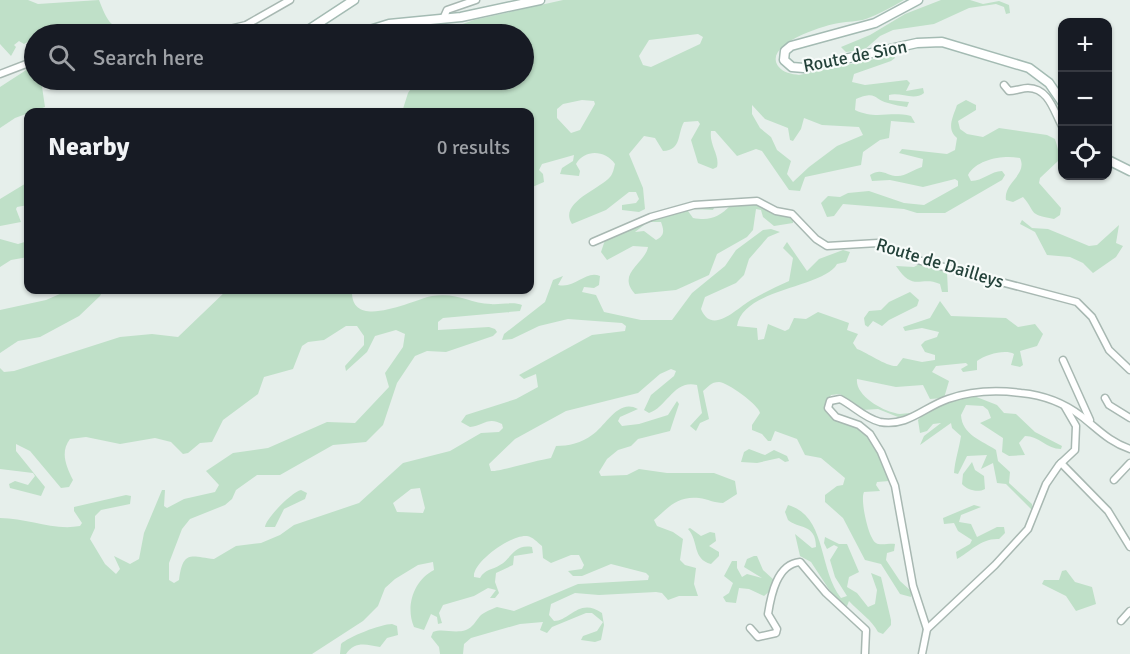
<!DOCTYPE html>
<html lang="en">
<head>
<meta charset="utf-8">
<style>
  :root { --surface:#171b24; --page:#20242c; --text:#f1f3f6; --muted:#9ea1a6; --line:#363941 }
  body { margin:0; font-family:Signika,sans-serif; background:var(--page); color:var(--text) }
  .controls { position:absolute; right:18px; top:18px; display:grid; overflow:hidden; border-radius:12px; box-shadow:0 2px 4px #0004 }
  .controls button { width:54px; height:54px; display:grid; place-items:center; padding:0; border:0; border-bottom:2px solid var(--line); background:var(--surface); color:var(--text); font:30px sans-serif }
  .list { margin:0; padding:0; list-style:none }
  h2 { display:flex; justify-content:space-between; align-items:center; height:78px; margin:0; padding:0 24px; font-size:26px }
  h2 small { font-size:20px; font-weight:400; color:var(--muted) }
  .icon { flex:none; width:33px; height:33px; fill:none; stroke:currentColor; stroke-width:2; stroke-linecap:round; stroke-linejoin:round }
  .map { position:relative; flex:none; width:1130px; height:654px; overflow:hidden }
  .search { position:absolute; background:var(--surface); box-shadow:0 2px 4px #0004; left:24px; top:24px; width:510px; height:66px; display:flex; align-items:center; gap:15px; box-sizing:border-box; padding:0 21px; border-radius:33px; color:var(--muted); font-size:22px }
  .panel { position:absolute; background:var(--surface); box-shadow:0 2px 4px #0004; left:24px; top:108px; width:510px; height:186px; border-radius:12px }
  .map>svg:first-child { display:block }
  .green { fill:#bfe0c8; fill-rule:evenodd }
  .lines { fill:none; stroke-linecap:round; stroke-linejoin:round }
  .street-casing { stroke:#a8b8b2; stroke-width:9 }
  .secondary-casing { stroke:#a4bbb3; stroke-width:11 }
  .street { stroke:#fff; stroke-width:6 }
  .secondary { stroke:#fff; stroke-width:8 }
  .labels { text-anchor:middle; stroke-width:4.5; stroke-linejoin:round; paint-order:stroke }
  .street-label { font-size:18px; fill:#24423a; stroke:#f7fbf9 }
</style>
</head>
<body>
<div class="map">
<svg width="1130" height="654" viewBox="0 0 1130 654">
  <rect width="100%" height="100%" fill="#e6efeb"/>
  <g class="green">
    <path d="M0 0H28L38 4 99 0C109 26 113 32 140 25L157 34H34L33 39 24 44 19 41 14 45 16 47 11 56 0 44Z"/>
    <path d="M563 0H904C892 7 879 14 866 19 857 22 848 21 839 23 825 25 763 44 778 66 783 73 792 74 799 75L893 55 895 58 891 61 854 74 852 82 865 85 907 80 910 83 906 91 923 88 924 93C914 101 901 92 889 95V100L909 102 907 107C901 106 894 105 888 103 873 100 878 90 856 99L855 110C876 120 889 111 911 116L915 123 891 121 889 138 880 140 863 152 861 165 805 177 800 191 789 190 762 151 756 149 737 156 715 131H711C709 145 720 155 717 167L713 169 698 163 691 140 700 124 698 121 684 122C677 134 682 150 663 151L655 138 644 136 629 154 643 188 645 209 639 212 622 210V205L636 203 639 199 636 192H629L606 210 572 224C558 203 600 189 610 177 613 174 614 168 615 164 605 150 585 149 576 164L580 171 579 176 560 174 562 168 573 161 574 155 542 164 539 170 543 174 544 182 530 188V112H402L408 93 417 80H524V34H438L440 32 474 20ZM698 34 703 37 700 44 651 67 643 65 639 56 649 40ZM582 100 594 101 595 104 580 130 571 133 557 118V109L563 104ZM752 105 765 119 788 128 790 140 793 141 801 129 804 118 822 125 859 127 863 135 837 146 809 167 793 182 787 174 791 161 777 150 771 137 760 128 752 114Z"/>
    <path d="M941 0H970L983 4 999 1 1009 5 1010 13 1006 14 1004 7 996 4 969 8 934 24 893 30 880 36 864 50 846 52 841 47 870 35 905 14Z"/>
    <path d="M34 65V80H41L45 107 15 118 0 128V87Z"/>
    <path d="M966 100 976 105V110L958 121 960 129 967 134 983 137 999 128 1047 135 1055 139 1060 156 1058 161 1040 178 1039 183 1061 208 1060 215 1054 219C1027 214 1037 213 1023 197L1013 202 1006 200C1003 183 1028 175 1020 158 1003 155 977 159 968 175L971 181C983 181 991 171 1002 171L1005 175 1002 180 945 213H917L904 209 843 204 834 216 827 217 821 203 828 196 840 197 848 193 869 191 904 203 924 205 958 186V181L955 179 923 187 890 180 872 181 870 175C882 167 886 176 898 176 905 176 915 169 922 167L923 159 899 153 902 149 947 154 955 150 957 138C946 129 953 117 957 105Z"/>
    <path d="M28 182V205L17 207 16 209 21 222 0 226V199Z"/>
    <path d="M757 203 776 214 793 217V223L774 226 763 217 761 210 756 209 753 230 747 237 717 254 709 275 676 290 635 294C616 273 645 264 648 247L633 246 607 260 601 252 605 240 640 223 644 225 635 232 644 231 656 240C665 236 664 230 661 222H646L678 207 715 206 713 210 693 209 688 211 693 218C711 221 719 217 731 205Z"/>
    <path d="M1022 220 1032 228 1048 229 1089 246 1097 245 1119 225 1116 243 1123 246 1116 257 1093 273 1083 263 1070 257 1047 255 1035 232 1020 224Z"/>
    <path d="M771 229 780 232 768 237 749 259 744 275 736 283 705 297 701 309C712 336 737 308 751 300 763 293 776 287 789 281L793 258 783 248 787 242 807 271 819 259 843 250 850 252 846 262 837 264C824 288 743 288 737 326L757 328 758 340 764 339 768 324 785 331 789 329 794 318 806 319 818 312 849 323 847 330 858 334 853 343 857 349C868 353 887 367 897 366L903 358 922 362 935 360V355L925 352 921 345 925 341 937 337 939 332 922 328 905 331 903 327 930 318 940 301 951 316 1006 318 1018 327 1035 324 1043 334 1037 346 1020 351 1023 365 1020 367 1011 365 1014 354C1006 349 986 354 977 361V370L963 372 961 369 968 365 966 363 936 366 932 372 949 381 944 398 930 399 923 385 896 387 857 379C855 395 881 410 895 413 900 415 905 413 910 413L909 415 898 417 878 409 862 410 840 394 831 395C810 423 855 421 867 435 877 448 884 465 889 481L877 482 876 485 880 491 864 492C860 499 868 538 876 543 880 546 889 543 895 544L894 551 887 553 886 560 900 581 911 591V597L900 594 881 564 865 560 843 518 825 502V495L837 486 843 485 845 478 821 458 805 455 797 439 775 431 771 441H768L762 434 752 430V425L760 413C759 405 727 382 719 382 711 382 708 387 703 391L709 419 700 423 696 431 690 426 702 413 697 385C674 379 667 407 649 413L644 410 651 395 674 376 676 371 671 369 660 374 638 393 566 411 515 439 489 464 491 471C497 472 538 460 551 458L556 446C568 446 582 443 592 435 606 426 618 398 638 409L620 417 618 421 622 426 639 424 668 415 677 401 679 404 670 431 638 439 631 446 618 450 607 459 599 472 601 476 627 475 639 469 667 473H714L735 481 737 494 723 503C714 503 708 499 699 498 677 496 669 507 654 520L657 526 673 532 683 539 680 560 685 565 696 568 694 584 698 596H679L668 600 662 593 656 592 599 595 575 593 551 604 549 615 554 621C570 621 579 597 602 613L604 625 601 640 595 642 581 640 583 636 597 631 603 622 592 613H586L552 627 547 633 540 630 543 622 520 624 471 638 464 644 463 654H440L439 647 431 637 433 632C443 628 454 634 466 630 473 627 475 622 480 616 484 612 492 609 497 607L514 611 578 584 648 580 649 576 646 573 611 564 582 576H573L568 571 582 569 584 565 579 555H571L551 563 543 558 542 546C537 542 533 537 527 536 512 534 472 562 474 577L480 578C485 569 492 570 500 565 512 558 514 544 532 547L533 553 514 556 513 565 496 573 495 582 499 593 495 598H490L496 590 488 588 474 596 443 605 439 613 442 623 438 624 437 617 431 614 424 630 414 627C405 606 414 580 434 570L433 562 418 565 395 579 385 588 378 606 363 621 312 654H0V518C28 518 53 531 80 526L82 523 74 511V507L126 495 131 496 130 504 101 510 95 516V528L90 539 105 564 116 574 120 569 114 556 130 564 139 559 144 533 162 490H165L164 506 167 508 184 499 215 492 219 485 206 471 233 453 268 448 327 422 355 423 389 387 385 373 403 347 405 334 396 330 375 336 367 352 346 371 345 366 364 345V336L357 326H346L324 340 308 342 302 346 293 369 264 377 258 394 223 420 212 442 200 443 188 453 183 454 171 442 155 438 120 444 86 437 70 439C60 452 66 466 73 480L69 487 61 488 30 451 16 444V451L45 487 41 496 10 488 9 484 15 481 28 485 35 476 33 473 0 469V368L4 372 14 371 120 337 152 334 178 337 227 290H352C350 332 412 300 432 296 457 292 469 303 491 304 500 305 514 301 522 305L520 311 443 318 438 322V330L489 327 495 329 497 332 493 336 446 352 427 351 415 356 397 383 383 425 366 442 333 445 280 475H257L236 490 232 499 225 505 190 519 182 529 169 563V580L174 583 179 580C183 550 190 556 214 559L236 546 261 543 280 535 294 525 359 503 403 463 450 451 481 433 499 432 503 428 502 424C488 416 483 426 470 427L461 422 466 415 516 399 538 387 536 374 524 379 519 375 592 335 625 331 626 326 622 323 568 319 539 326 512 339 502 340 504 334 545 302 553 280 563 276 558 285C576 289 585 270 600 276L599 285 594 288 584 287 582 292 596 295 604 312 641 320H672L692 293 725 266 736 250 763 230ZM420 488 425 508 423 513 397 512 393 503 411 489Z"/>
    <path d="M0 239 18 244 28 241V257L11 260 0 267Z"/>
    <path d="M921 263 947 272 948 292H942L940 284C920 275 914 293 896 266L914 267Z"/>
    <path d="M69 290H103L100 296 79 316 40 337 18 341 0 353V310L46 300Z"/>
    <path d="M910 292 919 300 917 306 889 320 882 326 873 321 868 327 865 325 864 318 869 311 881 310 889 302Z"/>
    <path d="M974 396 997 405 1004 413 1016 414 1035 432 1062 446 1061 449C1047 449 1039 436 1025 436L1019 443 1025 455 1009 456 1002 452 1003 438 980 423 991 418 988 410 983 406 966 405 961 415C962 435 983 441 996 450L998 461 1010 472 1009 483 1032 504V510L1006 484 997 483 993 463 981 469 987 455 967 456 958 474 954 473C955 460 959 449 961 436L952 428 951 423 920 445 924 436 941 423 933 424 927 431 920 433 918 420C930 406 955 398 974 396Z"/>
    <path d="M749 449 765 455 774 450 787 456 789 461 785 462 779 458 757 463 741 462 744 452Z"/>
    <path d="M972 462 975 470 984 476 985 489C978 493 967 490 962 484L963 474Z"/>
    <path d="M301 490 307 493 305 499 284 509 275 527H265C266 518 292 492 301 490Z"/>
    <path d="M788 505C827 516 818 569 841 598L847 596 835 577 830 560 838 547 834 545 827 549 824 543 825 537 839 544H847L859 572 849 577 847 587 857 593 868 607 875 604 877 590 871 573 881 577 891 620V625L883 634 878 632C872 620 859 612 849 601L847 606H843L834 597 811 562 800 556 795 534 812 548 816 547C816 523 798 529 788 520L785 512Z"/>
    <path d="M974 505 981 507 961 515 959 522 971 524 977 537 997 527H1004L1005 533 999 539C981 538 970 552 957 559L956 552 970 544 972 540 958 531 954 523 944 524 943 518Z"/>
    <path d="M690 528 701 536 710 532 715 533 716 541 709 546 719 552V556L711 564C692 559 699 541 688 529Z"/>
    <path d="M754 556H757L763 570 774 580 771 590 764 596 749 589 739 588 736 603 726 602 723 597 729 593 733 583 724 576 732 561H737V568L742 577 747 574 762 578 744 567 747 559Z"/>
    <path d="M1066 570 1075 582 1092 587 1096 604 1076 611 1066 596 1042 584 1044 580H1059L1062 571Z"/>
    <path d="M392 624 397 626 398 635 387 638 380 647C368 645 355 640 346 654H340L341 644C348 637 381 624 392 624Z"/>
  </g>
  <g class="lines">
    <g class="street-casing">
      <g id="street">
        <path d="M443 19 447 10 476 0"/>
        <path d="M209 34 246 25 290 0"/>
        <path d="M0 74 34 61"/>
        <path d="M1004 85 1009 91C1016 91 1022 88 1028 88 1049 88 1054 112 1062 126"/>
        <path d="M593 242 651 217 694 205 757 201 776 211 792 214 816 239 827 246 878 243 921 261 1077 302 1092 317 1109 350 1130 370"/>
        <path d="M1063 360 1090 420"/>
        <path d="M1105 398 1109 405 1130 418"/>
        <path d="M1061 463 1108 511 1130 547"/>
        <path d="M1114 480 1130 463"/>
        <path d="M1121 621 1130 611"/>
        <path d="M750 628 758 637 776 633 777 629 768 614C771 595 777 564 800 562L826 593 866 630 865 654"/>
        <path d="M927 629 995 565 1028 529 1046 484 1059 465 1075 450 1076 426 1065 407"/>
        <path d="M922 654 927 629 913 586 895 486 881 452 870 434 859 425 836 417 828 408 830 401 840 399C854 406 864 418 880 422 908 427 924 407 948 399 971 391 998 390 1021 393 1042 395 1064 403 1081 416 1098 429 1109 442 1130 449"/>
      </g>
    </g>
    <g class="secondary-casing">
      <g id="secondary">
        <path d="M918 0 875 23 791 46 785 51 784 60 792 67 804 68 917 43 942 42 1029 68 1049 83 1062 102"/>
        <path d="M302 34 354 0"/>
        <path d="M357 34 389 24 461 17 540 0"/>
        <path d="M1108 160 1130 171"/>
      </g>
    </g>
    <use href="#street" class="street"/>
    <use href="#secondary" class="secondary"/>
  </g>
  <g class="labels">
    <g class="street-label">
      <text transform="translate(855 56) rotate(-11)" y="6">Route de Sion</text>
      <text transform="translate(940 263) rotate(17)" y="6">Route de Dailleys</text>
    </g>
  </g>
</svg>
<div class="controls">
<button>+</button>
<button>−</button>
<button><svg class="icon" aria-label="locate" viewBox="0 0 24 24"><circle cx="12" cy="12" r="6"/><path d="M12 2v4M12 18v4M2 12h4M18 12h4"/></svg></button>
</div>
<div class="search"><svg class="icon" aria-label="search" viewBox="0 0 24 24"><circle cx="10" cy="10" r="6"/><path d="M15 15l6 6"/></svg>Search here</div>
<section class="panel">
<h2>Nearby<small>0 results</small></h2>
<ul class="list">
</ul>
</section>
</div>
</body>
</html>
